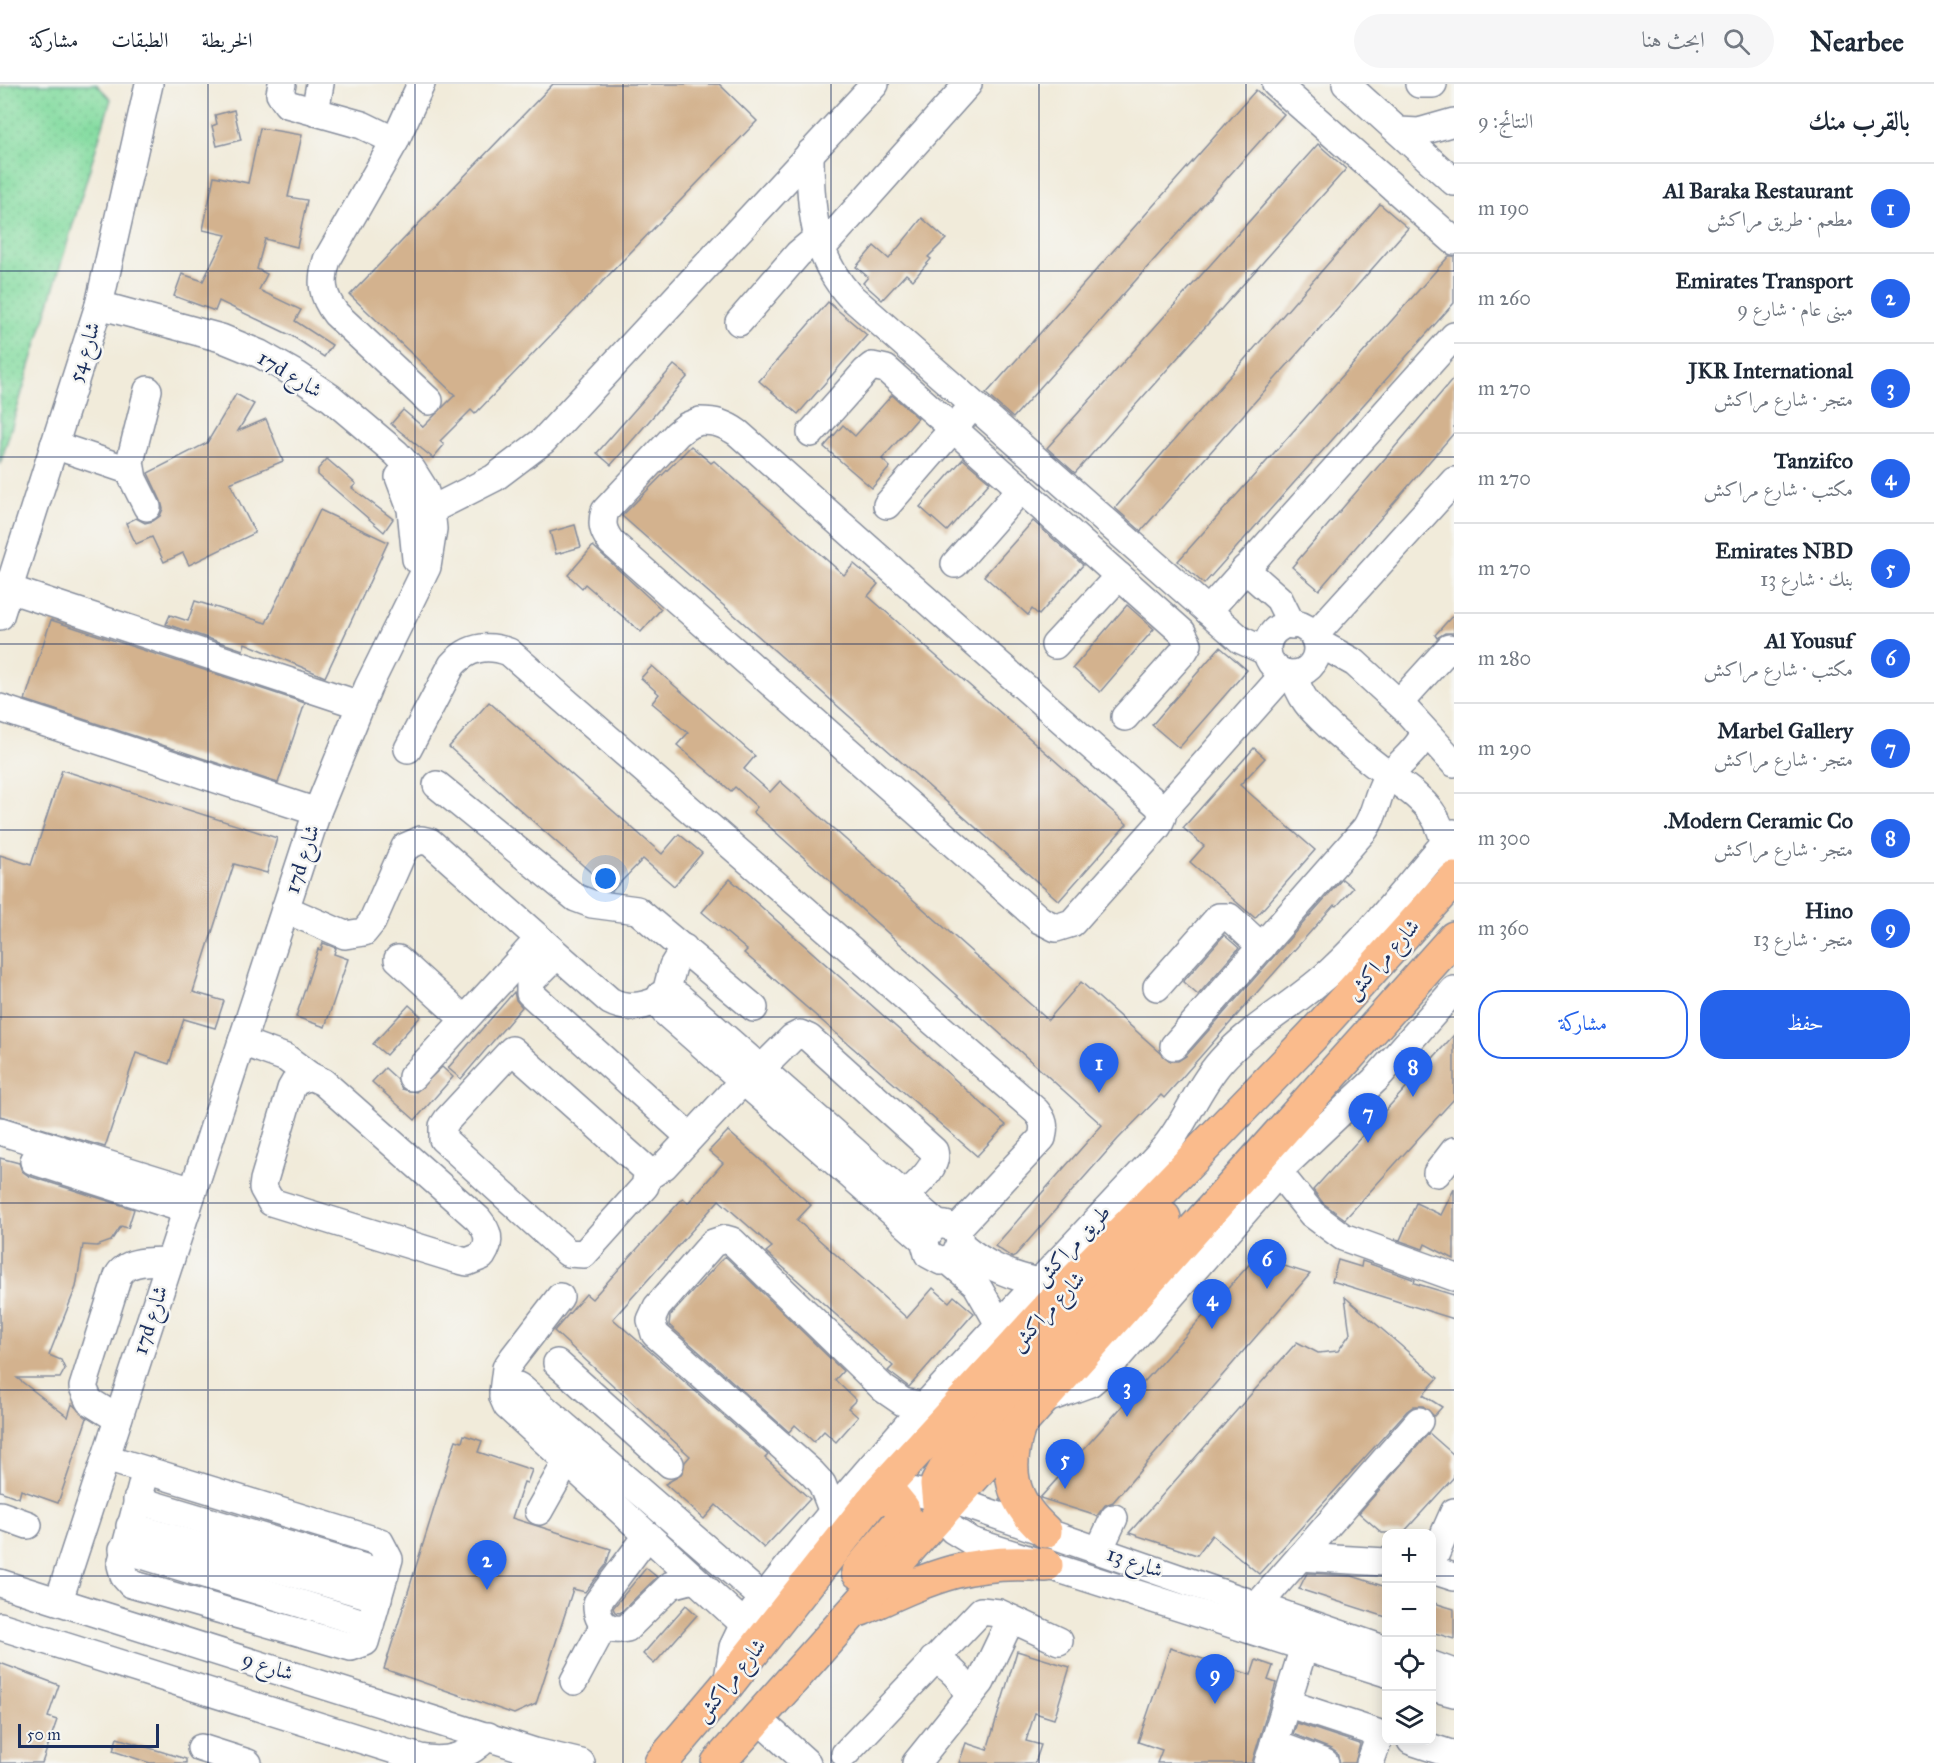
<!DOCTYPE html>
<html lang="ar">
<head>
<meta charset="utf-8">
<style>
  :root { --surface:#fff; --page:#f6f6f7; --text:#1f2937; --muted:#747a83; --line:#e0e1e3; --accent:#2563eb }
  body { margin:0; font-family:"IM FELL Great Primer",Amiri,serif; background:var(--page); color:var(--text); direction:rtl }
  .controls { position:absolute; right:18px; bottom:18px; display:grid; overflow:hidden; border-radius:12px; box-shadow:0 3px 15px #0003 }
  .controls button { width:54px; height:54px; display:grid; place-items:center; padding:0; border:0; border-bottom:2px solid var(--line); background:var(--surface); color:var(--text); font:30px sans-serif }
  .scale { position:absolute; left:18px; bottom:15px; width:141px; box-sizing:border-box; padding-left:6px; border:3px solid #1b2f5e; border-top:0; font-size:16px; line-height:21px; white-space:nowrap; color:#1b2f5e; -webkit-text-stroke:4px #f6f6f2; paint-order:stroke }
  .you { position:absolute; left:606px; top:795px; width:21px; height:21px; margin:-15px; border:4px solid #fff; border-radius:50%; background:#1a73e8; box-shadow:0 0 0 9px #1a73e833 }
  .badge { display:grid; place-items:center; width:39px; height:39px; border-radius:50%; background:var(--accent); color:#fff; font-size:20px; font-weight:700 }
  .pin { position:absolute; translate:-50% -50px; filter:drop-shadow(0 2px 3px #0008) }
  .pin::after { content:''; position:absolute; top:32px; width:21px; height:18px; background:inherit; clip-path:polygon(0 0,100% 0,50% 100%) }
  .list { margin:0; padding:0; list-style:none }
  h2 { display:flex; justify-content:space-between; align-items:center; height:78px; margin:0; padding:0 24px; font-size:26px }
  h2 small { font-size:20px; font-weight:400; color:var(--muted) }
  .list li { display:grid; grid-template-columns:39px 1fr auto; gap:18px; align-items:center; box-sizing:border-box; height:90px; padding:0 24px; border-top:2px solid var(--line) }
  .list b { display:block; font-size:22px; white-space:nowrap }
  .list p { margin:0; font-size:20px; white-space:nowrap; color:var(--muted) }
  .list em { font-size:20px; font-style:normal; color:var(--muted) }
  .actions { display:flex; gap:12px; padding:18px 24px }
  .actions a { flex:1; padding:14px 0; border:2px solid var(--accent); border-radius:24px; text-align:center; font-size:21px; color:var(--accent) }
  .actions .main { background:var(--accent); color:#fff }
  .icon { flex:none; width:33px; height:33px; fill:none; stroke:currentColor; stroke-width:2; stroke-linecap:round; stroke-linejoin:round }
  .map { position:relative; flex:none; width:1454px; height:1679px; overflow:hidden; direction:ltr }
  header { display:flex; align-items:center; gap:36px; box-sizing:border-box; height:84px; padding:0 30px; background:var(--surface); border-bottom:2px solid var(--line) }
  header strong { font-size:28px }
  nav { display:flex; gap:33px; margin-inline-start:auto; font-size:21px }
  .search { width:420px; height:54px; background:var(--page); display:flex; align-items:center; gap:15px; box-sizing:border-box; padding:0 21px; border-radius:33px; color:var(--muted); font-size:22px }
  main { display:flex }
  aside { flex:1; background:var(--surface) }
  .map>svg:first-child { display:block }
  .park { fill:url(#park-dots); stroke:#508680; stroke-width:1.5 }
  .building { fill:#d3b28e }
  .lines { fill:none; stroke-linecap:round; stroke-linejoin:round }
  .minor-casing { stroke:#868d9c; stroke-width:30 }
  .major-casing { stroke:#868d9c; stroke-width:36 }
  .minor { stroke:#fff; stroke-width:27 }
  .major { stroke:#fabb8c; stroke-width:33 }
  .grid { fill:none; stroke:#1b2f5e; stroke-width:1.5; stroke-opacity:0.55 }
  .labels { text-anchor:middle; stroke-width:5; stroke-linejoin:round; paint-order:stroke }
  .street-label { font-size:21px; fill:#1b2f5e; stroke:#f6f6f2 }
</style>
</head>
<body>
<header>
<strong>Nearbee</strong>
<div class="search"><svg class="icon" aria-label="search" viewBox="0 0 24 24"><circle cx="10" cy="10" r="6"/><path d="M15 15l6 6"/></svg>ابحث هنا</div>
<nav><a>الخريطة</a><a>الطبقات</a><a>مشاركة</a></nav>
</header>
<main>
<aside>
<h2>بالقرب منك<small>النتائج: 9</small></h2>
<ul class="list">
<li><span class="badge">1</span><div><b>Al Baraka Restaurant</b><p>مطعم · طريق مراكش</p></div><em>190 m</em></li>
<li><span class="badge">2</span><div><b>Emirates Transport</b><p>مبنى عام · شارع 9</p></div><em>260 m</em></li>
<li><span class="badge">3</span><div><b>JKR International</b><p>متجر · شارع مراكش</p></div><em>270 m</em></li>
<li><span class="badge">4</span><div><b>Tanzifco</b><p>مكتب · شارع مراكش</p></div><em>270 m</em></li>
<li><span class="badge">5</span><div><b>Emirates NBD</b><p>بنك · شارع 13</p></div><em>270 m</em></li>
<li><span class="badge">6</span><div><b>Al Yousuf</b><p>مكتب · شارع مراكش</p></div><em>280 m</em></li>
<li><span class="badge">7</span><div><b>Marbel Gallery</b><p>متجر · شارع مراكش</p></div><em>290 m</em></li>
<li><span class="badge">8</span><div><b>Modern Ceramic Co.</b><p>متجر · شارع مراكش</p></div><em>300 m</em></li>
<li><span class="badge">9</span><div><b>Hino</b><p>متجر · شارع 13</p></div><em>360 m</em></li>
</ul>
<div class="actions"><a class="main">حفظ</a><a>مشاركة</a></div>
</aside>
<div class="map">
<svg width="1454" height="1679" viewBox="0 0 1454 1679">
  <defs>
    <pattern id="park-dots" width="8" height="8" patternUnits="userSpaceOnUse" patternTransform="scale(1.5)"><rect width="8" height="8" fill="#85dca1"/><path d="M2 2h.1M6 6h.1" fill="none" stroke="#72bd8d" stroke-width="1.8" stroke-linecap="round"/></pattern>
  </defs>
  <rect width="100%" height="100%" fill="#f6f6f2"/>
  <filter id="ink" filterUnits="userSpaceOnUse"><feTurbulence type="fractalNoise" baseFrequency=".0167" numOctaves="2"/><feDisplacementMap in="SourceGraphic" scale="12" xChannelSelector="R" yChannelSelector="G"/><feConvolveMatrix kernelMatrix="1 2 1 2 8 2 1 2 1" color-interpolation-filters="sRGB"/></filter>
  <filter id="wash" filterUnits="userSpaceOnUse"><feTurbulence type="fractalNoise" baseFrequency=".008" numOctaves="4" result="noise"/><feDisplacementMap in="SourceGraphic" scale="24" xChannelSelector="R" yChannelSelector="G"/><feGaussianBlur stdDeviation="1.35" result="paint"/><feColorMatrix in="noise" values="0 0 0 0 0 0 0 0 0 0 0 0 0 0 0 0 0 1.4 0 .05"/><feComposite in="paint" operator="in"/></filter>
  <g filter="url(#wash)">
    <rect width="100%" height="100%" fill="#f1ebda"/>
    <path class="park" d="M15 0H96L111 15 0 381V3Z"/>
    <g id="blocks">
      <g class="building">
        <path d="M553 0H719L757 37 475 330 471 326 440 357 444 361 433 374 391 340 403 326 423 343 455 311 350 211Z"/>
        <path d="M1256 6 1284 30 1013 334 986 310Z"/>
        <path d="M234 26 241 56 217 62 212 42 217 40 215 31Z"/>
        <path d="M260 44 302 51 288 113 307 116 297 163 265 155 257 185 267 190 259 206 301 226 295 237 332 261 324 273 292 252 219 217 215 227 174 212 182 190 203 197 226 151 203 146 214 92 248 99Z"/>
        <path d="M1318 60 1346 85 1075 389 1047 364Z"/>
        <path d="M1380 120 1408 144 1141 447 1115 424Z"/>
        <path d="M922 134 946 155 928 173 931 175 913 196 906 190 882 216 863 199 868 193 856 183 874 162 889 175Z"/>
        <path d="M1449 172H1454V219L1204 500 1178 477Z"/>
        <path d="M828 218 867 251 798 330 759 297Z"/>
        <path d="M674 281 688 292 611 381 597 369Z"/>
        <path d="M1454 294V349L1319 506 1292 483Z"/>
        <path d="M236 310 254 320 238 347 266 335 283 377 230 399 255 449 189 481 183 469 164 478 152 453 136 460 126 439 136 434 145 439 153 437 160 432 163 425 161 417 148 389 207 359Z"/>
        <path d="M892 311 918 334 882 375 890 383 872 404 824 363 843 341 855 352Z"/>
        <path d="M691 362 711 379 714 377 844 491 854 480 878 500 868 512 1127 740 1059 817 622 432Z"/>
        <path d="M327 375 356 400 352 404 393 435 384 448 318 391V385Z"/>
        <path d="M963 375 990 398 947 447 920 423Z"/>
        <path d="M320 426 388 458 325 593 245 559 243 566 166 540 170 531 188 537 195 517 266 539Z"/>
        <path d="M1033 437 1083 481 1039 531 1032 525 1028 531 984 492Z"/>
        <path d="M575 441 581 463 556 470 550 448Z"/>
        <path d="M593 462 661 525 641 548 585 500 582 504 568 491Z"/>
        <path d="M1127 521 1154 545 1100 608 1073 584Z"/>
        <path d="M1454 530V549H1445L1437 554 1435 551Z"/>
        <path d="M51 536 305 619 278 699 25 616Z"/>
        <path d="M1220 563 1247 586 1179 664 1152 641Z"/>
        <path d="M652 582 755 672 744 685 770 708 780 697 1048 936 1081 898 1170 977H1178L1186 972 1342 795 1353 804 1337 822 1334 821 1164 1014 1161 1011 1118 1055 1013 1174 995 1162 1102 1041 753 728 757 723 735 703 731 707 677 661 688 649 652 619 659 610 641 594Z"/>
        <path d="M489 618 662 770 679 750 702 769 674 802 643 775 612 807 449 663Z"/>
        <path d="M1254 664 1265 674 1240 701 1315 766 1255 834 1190 778 1204 762 1183 744Z"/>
        <path d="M62 686 277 754 267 789 234 780 193 908 224 917 215 944 184 935 169 980 136 969 105 1063 0 1032V771L31 781Z"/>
        <path d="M730 795 1006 1041 977 1072 744 869 747 866 702 828Z"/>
        <path d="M1224 851 1239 864 1198 911 1183 898Z"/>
        <path d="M323 859 336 864 334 870 348 875 325 943 296 933 318 865 321 866Z"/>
        <path d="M514 908 516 916 522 923 461 995 448 984Z"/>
        <path d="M409 921 421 932 386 971 373 960Z"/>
        <path d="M1454 951V1015L1345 1135 1323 1119 1313 1106Z"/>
        <path d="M442 983 453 993 415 1036 372 998 385 984 397 995 402 1005 416 1008Z"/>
        <path d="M728 1047 811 1121 797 1136 907 1234 933 1204 949 1218 954 1212 974 1229 909 1303 888 1287 893 1282 766 1168 772 1163 719 1116 613 1235 768 1371 765 1374 810 1415 764 1464 716 1421 704 1435 665 1400 681 1391 685 1378 690 1372 554 1247 586 1210 592 1215 683 1114 688 1119 723 1079 709 1067Z"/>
        <path d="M0 1074 19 1079 22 1087 29 1092 134 1125 128 1144 121 1142 111 1157 97 1162 83 1161 76 1203 49 1271 61 1276 65 1285 60 1294H17L68 1333 72 1320 87 1334 58 1419 21 1406 19 1414 0 1407Z"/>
        <path d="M1454 1105V1175L1425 1160 1423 1165 1395 1155 1400 1156 1416 1119 1441 1131Z"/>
        <path d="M725 1172 843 1287 835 1296 856 1316 848 1324 858 1333 836 1358 824 1347 814 1358 795 1341 789 1348 669 1241 670 1232Z"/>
        <path d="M1256 1173 1310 1190 1113 1418 1105 1421 1097 1432 1040 1414Z"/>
        <path d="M1338 1176 1361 1183 1362 1177 1415 1196 1414 1199 1454 1211V1235L1332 1197Z"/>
        <path d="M1345 1213 1438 1294 1423 1311 1442 1323 1434 1332 1423 1322H1414L1407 1327 1259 1490 1212 1451 1197 1471 1129 1449 1297 1258 1318 1269 1338 1267 1350 1250Z"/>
        <path d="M1429 1349 1454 1371V1393L1403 1449H1382L1359 1429Z"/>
        <path d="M464 1351 482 1357 478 1368 532 1386 527 1399 524 1398 512 1434 611 1465 606 1481 585 1508 573 1505 536 1620 514 1630 384 1585 451 1370 456 1356 462 1358Z"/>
        <path d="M646 1484 657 1493 620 1529 615 1528 613 1524Z"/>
        <path d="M1307 1489 1352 1492 1386 1503V1533L1299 1505Z"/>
        <path d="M1431 1518 1454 1525V1555L1431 1548Z"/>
        <path d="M686 1521 697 1531 654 1580 643 1570Z"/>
        <path d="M1170 1564 1251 1591 1256 1576 1273 1582 1268 1596 1276 1599 1252 1679H1157L1162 1666 1138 1658Z"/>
        <path d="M1017 1567 1070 1583 1054 1635 1035 1629 1026 1657 1041 1661 1035 1679H959L966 1659 987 1666Z"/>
        <path d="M0 1579 59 1601 48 1633 57 1636 42 1679H0Z"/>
        <path d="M1297 1639 1360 1660 1355 1679H1340L1337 1669 1331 1665 1293 1650Z"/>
        <path d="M117 1654 186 1675V1679H150L113 1667Z"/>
      </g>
    </g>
  </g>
  <g filter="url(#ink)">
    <use href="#blocks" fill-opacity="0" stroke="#868d9c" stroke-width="1.5"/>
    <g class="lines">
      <g class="minor-casing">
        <g id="minor">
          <path d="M282 0 280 10 287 20 362 41 395 57"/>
          <path d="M421 0 395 57 327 176C320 198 322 212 336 230L429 317"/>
          <path d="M1276 0 1454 157"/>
          <path d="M1346 0 1454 98"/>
          <path d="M1419 0H1433"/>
          <path d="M315 28 320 0"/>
          <path d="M1399 47 1419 48 1454 38"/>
          <path d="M810 69C810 121 813 171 849 211L1241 556 1267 568"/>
          <path d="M821 165 968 0"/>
          <path d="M739 238 798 170 817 154"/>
          <path d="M700 337C716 337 725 340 738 349L1160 723 1162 733 1158 742 1072 839 1056 844 1040 836 611 458C603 447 601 440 605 427L677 350 687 342Z"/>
          <path d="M811 349 866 287 872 282 886 285 1182 548 1188 560 1184 567 1125 633"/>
          <path d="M54 361 131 387"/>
          <path d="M399 393 411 425 416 475"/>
          <path d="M887 421 965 331"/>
          <path d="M147 423 133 395 130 378 148 306"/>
          <path d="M431 426 494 394 543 357 875 0"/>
          <path d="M955 480 1021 405"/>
          <path d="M1245 485 1279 515 1292 541"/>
          <path d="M9 505 360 621"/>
          <path d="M1208 527 1454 252"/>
          <path d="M0 532 99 221 149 0"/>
          <circle cx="1292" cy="565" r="25"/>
          <path d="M1314 552 1454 397"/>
          <path d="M1317 558 1355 579 1405 625 1454 679"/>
          <path d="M1055 561 1119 492"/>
          <path d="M1294 590C1299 614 1312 626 1329 642 1346 657 1363 672 1382 686 1418 714 1441 722 1447 774"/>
          <path d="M1399 619 1449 564"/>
          <path d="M0 624 317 728"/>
          <path d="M408 665 452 581C468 563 487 560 509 568L1036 1027C1044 1036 1045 1042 1042 1054L956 1146"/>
          <path d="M437 701 576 814 592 820 637 826 754 924"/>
          <path d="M1162 728 1285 589"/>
          <path d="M285 825 345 851 364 848 372 838 405 763 421 756 430 758 610 917C627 926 641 923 659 916"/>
          <path d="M557 871 530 898V909L690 1053"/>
          <path d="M398 875 464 935"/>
          <path d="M1157 903 1219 833H1229L1262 863"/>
          <path d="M666 909 673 882 684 864"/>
          <path d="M242 958 286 974 310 992"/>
          <path d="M1174 962 1365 745C1375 731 1376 716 1383 701 1394 681 1415 671 1425 649"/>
          <path d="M512 966 648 1087 645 1102 584 1170 568 1169 443 1055V1042L447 1036Z"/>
          <path d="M761 985 792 954 800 950 809 954 934 1067C939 1083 916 1101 905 1112"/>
          <path d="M310 992 323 998 478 1135C488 1147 492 1157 482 1172L467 1178 459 1176 271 1118 263 1104 264 1096 291 1005 295 998Z"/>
          <path d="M412 993 539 855"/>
          <path d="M0 1047 193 1107"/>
          <path d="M34 1077 187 1126"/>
          <path d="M1279 1089 1312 1130 1343 1153 1454 1193"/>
          <path d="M1437 1089 1454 1067"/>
          <path d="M649 1092 664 1082 744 996"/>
          <path d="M924 1156 665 928 660 922 661 911 666 909 678 912 938 1141"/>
          <path d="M960 1160 954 1173 941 1177 928 1170 924 1156 933 1143C947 1137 960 1145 960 1160 985 1181 1007 1191 1038 1198"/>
          <path d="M948 1176 976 1200 999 1240"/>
          <path d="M557 1279 670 1380"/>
          <path d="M503 1308 506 1284 513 1274 560 1213"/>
          <path d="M1041 1317 1090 1299 1110 1282 1287 1079 1375 996 1454 906"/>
          <path d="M118 1335 89 1317 83 1303 118 1192C127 1175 153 1178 170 1177"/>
          <path d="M106 1374 380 1458 389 1475 365 1558 351 1563 131 1500 124 1492 121 1481 146 1386"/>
          <path d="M880 1407H910L953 1416 1386 1566"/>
          <path d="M137 1416 385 1490"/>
          <path d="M539 1427 575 1363"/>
          <path d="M833 1428 822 1400 812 1389 655 1250 651 1236 657 1223 713 1159 725 1155 732 1157 884 1305 903 1318 926 1322"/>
          <path d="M0 1431 28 1441"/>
          <path d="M940 1431 953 1446 971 1457 1386 1589"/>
          <path d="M130 1442 378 1514"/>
          <path d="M648 1451 597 1519C596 1538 608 1549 627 1544L671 1501 694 1495"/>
          <path d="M123 1465 370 1541"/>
          <path d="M1099 1466 1114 1434"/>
          <path d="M1300 1473 1386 1478"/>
          <path d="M1432 1478 1454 1428"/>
          <path d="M1432 1486 1454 1493"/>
          <path d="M0 1499 535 1668 581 1679"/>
          <path d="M59 1516 317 728 368 603 427 483 433 445 431 426 424 405 412 386 396 369 331 314 297 291 260 270 221 254 99 221"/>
          <path d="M1258 1521 1419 1337"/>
          <path d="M744 1540 507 1322 503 1313 507 1303 518 1302 522 1305 763 1514"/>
          <path d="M0 1542 420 1674C448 1679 468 1673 488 1652"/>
          <path d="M933 1576C952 1583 962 1595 969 1614"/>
          <path d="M1432 1581 1454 1589"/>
          <path d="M574 1597 604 1541"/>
          <path d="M727 1601 733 1563 744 1540C869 1372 1017 1223 1159 1070 1185 1042 1196 1005 1221 977 1254 940 1298 919 1333 885 1377 844 1413 793 1454 749"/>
          <path d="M1432 1603 1454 1609"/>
          <path d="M1286 1619 1377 1649 1379 1654 1370 1679"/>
          <path d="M757 1634 807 1679"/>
          <path d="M1411 1657 1454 1671"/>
          <path d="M1274 1660 1325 1679"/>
          <path d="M201 1664 248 1679"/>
          <path d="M845 1670 981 1527 999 1529 1059 1557"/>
          <path d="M916 1679 981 1598 1011 1535"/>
          <path d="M1268 1679 1304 1563"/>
        </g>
      </g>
      <g class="major-casing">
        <g id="major">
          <path d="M1019 1342C1005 1385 1010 1416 1045 1447"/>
          <path d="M940 1431 937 1400 948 1380 1164 1134"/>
          <path d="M858 1488 904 1433 903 1425 894 1414 879 1413 871 1418"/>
          <path d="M861 1525C929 1494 969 1474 1046 1481"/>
          <path d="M661 1679 727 1601 880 1407 1055 1217 1311 953 1454 795"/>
          <path d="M718 1679 1454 854"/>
        </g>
      </g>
      <use href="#minor" class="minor"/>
      <use href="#major" class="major"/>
    </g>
  </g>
  <path class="grid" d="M208 0V1679M415 0V1679M623 0V1679M831 0V1679M1039 0V1679M1246 0V1679M0 187H1454M0 373H1454M0 560H1454M0 746H1454M0 933H1454M0 1119H1454M0 1306H1454M0 1492H1386M1432 1492H1454"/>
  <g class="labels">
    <g class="street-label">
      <text transform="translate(84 268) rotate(-72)" y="7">شارع 54</text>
      <text transform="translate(290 290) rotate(31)" y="7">17d شارع</text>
      <text transform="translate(302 775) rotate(-72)" y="7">17d شارع</text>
      <text transform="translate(1382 875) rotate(-48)" y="7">شارع مراكش</text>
      <text transform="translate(1072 1161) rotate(-47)" y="7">طريق مراكش</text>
      <text transform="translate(1047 1227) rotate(-47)" y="7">شارع مراكش</text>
      <text transform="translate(150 1236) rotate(-72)" y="7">17d شارع</text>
      <text transform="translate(1135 1478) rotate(19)" y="7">شارع 13</text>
      <text transform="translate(268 1582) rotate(18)" y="7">شارع 9</text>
      <text transform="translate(730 1596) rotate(-51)" y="7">شارع مراكش</text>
    </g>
  </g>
</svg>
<div class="controls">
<button>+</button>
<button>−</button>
<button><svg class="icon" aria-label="locate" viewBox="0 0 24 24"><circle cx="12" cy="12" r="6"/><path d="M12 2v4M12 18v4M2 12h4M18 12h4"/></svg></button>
<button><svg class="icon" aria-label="layers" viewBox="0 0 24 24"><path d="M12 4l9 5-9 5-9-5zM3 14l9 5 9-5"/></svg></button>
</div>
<div class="scale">50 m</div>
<div class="you"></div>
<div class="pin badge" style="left:1099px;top:1009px">1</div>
<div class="pin badge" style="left:487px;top:1506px">2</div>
<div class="pin badge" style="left:1127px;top:1333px">3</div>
<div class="pin badge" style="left:1212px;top:1245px">4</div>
<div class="pin badge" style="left:1065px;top:1405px">5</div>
<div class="pin badge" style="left:1267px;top:1205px">6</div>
<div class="pin badge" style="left:1368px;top:1059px">7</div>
<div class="pin badge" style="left:1413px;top:1013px">8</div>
<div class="pin badge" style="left:1215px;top:1620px">9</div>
</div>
</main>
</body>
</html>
